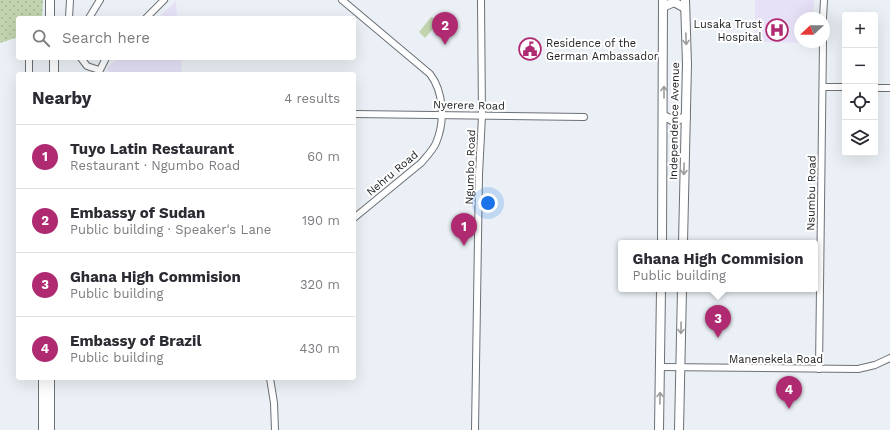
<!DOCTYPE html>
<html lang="en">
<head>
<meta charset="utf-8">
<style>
  :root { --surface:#fff; --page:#f2f2f3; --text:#2b2b33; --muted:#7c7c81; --line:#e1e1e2; --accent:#af2a71 }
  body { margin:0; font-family:"Work Sans",sans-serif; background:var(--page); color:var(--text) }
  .controls { position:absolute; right:12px; top:12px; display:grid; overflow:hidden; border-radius:4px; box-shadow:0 4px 16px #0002 }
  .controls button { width:36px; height:36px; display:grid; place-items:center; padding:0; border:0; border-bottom:1px solid var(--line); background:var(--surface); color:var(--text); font:20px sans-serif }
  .compass { position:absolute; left:794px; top:12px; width:36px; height:36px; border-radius:50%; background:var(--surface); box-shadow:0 4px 16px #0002; rotate:248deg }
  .you { position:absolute; left:488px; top:203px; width:14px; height:14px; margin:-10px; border:3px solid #fff; border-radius:50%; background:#1a73e8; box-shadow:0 0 0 6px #1a73e833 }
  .badge { display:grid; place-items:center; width:26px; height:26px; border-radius:50%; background:var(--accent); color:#fff; font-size:13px; font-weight:700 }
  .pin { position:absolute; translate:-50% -33px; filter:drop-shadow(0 1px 2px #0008) }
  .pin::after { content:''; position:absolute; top:21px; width:14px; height:12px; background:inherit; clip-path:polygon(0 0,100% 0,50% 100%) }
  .popup { position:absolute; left:618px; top:240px; width:200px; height:52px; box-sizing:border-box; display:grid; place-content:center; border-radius:4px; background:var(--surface); filter:drop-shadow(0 1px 3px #0005); font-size:13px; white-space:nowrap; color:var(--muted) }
  .popup b { font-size:15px; color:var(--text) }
  .popup::after { content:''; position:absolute; left:50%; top:100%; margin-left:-8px; border:8px solid transparent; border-top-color:var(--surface) }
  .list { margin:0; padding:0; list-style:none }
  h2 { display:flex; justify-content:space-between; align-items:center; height:52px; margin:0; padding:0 16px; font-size:17px }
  h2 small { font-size:13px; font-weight:400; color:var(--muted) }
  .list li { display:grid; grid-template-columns:26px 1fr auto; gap:12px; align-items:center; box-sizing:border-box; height:64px; padding:0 16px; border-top:1px solid var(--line) }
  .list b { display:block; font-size:15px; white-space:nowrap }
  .list p { margin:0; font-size:13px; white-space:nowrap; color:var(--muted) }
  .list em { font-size:13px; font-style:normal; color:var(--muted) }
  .icon { flex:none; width:22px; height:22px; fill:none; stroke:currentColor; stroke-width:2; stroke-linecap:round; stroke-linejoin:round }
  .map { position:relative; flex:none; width:890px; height:430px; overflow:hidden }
  .search { position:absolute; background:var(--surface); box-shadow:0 4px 16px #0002; left:16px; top:16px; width:340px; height:44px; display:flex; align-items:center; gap:10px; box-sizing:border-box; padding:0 14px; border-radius:4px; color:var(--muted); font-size:15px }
  .panel { position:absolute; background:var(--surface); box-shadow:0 4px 16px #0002; left:16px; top:72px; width:340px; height:308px; border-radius:4px }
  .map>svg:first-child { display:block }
  .commercial { fill:#e5e2f8 }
  .medical { fill:#e7e1f7 }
  .grass { fill:url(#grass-dots) }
  .garden { fill:#c1d4af }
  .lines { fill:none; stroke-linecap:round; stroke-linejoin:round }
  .street-casing { stroke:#6c7176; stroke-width:8 }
  .secondary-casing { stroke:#6c7176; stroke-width:10 }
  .street { stroke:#fff; stroke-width:6 }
  .secondary { stroke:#fff; stroke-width:8 }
  .oneway { stroke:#9b9c9c }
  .labels { text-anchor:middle; stroke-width:4; stroke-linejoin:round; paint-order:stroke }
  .poi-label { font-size:11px; fill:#202224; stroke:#fff; text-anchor:end }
  .street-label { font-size:11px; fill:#202224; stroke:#fff }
</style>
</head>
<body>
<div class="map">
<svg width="890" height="430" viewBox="0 0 890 430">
  <defs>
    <pattern id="grass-dots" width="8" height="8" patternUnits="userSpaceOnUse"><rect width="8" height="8" fill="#c1d4af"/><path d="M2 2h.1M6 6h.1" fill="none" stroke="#a6b696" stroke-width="1.8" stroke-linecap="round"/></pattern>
  </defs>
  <rect width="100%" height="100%" fill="#eaf0f5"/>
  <g class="commercial">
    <path d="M176 1 177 18H158Z"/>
    <path d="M118 58H181L182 74H110L107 68Z"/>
  </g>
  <path class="medical" d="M755 0H814L813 18H800V42L812 43 755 42Z"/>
  <path class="grass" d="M0 0H43L42 18H18V37L0 43Z"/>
  <path class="garden" d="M431 17 439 22 425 38 419 32Z"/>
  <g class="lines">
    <g class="street-casing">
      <g id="street">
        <path d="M342 0 430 74C444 92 445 122 436 143 433 150 427 156 421 163L354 218"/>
        <path d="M69 18 70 0"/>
        <path d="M89 18 100 0"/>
        <path d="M146 18 164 0"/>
        <path d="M823 18 824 0"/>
        <path d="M81 58 87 66 99 70"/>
        <path d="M29 74V58"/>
        <path d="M98 74 106 58"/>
        <path d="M823 87H845"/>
        <path d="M875 88H890"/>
        <path d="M354 114 584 117"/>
        <path d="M660 367 858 369 875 365 890 358"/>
        <path d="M819 369 823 42"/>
        <path d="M270 378 274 403 275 430"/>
        <path d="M475 430 479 174 482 116 481 0"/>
      </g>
    </g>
    <g class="secondary-casing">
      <g id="secondary">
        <path d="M663 7 674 2 685 8"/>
        <path d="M50 18V0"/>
        <path d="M54 74V58"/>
        <path d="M664 116 674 121 686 117"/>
        <path d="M662 243 663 0"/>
        <path d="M683 243 687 64 685 0"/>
        <path d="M43 430V378"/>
        <path d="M50 430V378"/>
        <path d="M659 430 661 289"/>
        <path d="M679 430 682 289"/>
      </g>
    </g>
    <use href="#street" class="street"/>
    <use href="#secondary" class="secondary"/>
  </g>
  <defs><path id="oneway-shaft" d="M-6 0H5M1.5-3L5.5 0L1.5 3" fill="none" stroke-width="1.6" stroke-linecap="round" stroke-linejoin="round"/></defs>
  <g class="oneway">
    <use href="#oneway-shaft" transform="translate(686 39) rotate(88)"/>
    <use href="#oneway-shaft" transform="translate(664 92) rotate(-90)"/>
    <use href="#oneway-shaft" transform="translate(684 169) rotate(91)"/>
    <use href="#oneway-shaft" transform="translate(681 328) rotate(91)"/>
    <use href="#oneway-shaft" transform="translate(660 398) rotate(-89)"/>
  </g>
  <defs>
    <g id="hospital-ring" transform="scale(1.15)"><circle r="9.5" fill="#fff" stroke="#af2a71" stroke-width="1.5"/><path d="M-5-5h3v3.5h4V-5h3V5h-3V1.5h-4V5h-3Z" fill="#af2a71"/></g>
    <g id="civic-ring" transform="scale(1.15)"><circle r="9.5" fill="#fff" stroke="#af2a71" stroke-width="1.5"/><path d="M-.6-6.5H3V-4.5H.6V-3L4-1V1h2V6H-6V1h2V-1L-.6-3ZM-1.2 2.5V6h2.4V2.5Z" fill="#af2a71"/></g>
  </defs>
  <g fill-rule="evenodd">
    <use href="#hospital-ring" x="777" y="30"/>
    <use href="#civic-ring" x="530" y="49"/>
  </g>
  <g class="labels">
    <g class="poi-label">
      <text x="762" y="28">Lusaka Trust<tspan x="762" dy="13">Hospital</tspan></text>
      <text x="546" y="47" text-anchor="start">Residence of the<tspan x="546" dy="13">German Ambassador</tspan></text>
    </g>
    <g class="street-label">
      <text transform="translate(469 105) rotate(1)" y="4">Nyerere Road</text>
      <text transform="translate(674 121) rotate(-89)" y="4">Independence Avenue</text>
      <text transform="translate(470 167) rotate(-88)" y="4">Ngumbo Road</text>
      <text transform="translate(392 173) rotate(-40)" y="4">Nehru Road</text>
      <text transform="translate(811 193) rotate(-89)" y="4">Nsumbu Road</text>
      <text x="776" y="363">Manenekela Road</text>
    </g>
  </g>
</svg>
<div class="controls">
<button>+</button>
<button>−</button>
<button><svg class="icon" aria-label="locate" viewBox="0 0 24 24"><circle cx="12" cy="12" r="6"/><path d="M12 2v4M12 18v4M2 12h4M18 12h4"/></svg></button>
<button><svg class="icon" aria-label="layers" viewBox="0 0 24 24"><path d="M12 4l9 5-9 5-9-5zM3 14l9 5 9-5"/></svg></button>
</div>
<svg class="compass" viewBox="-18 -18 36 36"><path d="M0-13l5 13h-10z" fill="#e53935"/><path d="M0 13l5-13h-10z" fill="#7c7c81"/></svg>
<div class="you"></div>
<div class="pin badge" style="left:464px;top:246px">1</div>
<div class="pin badge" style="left:445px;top:45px">2</div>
<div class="pin badge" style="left:718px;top:338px">3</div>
<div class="popup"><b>Ghana High Commision</b>Public building</div>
<div class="pin badge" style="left:789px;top:409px">4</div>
<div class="search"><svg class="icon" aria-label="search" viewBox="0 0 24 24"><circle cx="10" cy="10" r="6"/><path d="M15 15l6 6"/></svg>Search here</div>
<section class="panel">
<h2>Nearby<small>4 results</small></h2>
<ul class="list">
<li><span class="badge">1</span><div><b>Tuyo Latin Restaurant</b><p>Restaurant · Ngumbo Road</p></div><em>60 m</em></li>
<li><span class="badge">2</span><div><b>Embassy of Sudan</b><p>Public building · Speaker's Lane</p></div><em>190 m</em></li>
<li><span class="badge">3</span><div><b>Ghana High Commision</b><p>Public building</p></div><em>320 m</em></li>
<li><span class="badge">4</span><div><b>Embassy of Brazil</b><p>Public building</p></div><em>430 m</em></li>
</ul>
</section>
</div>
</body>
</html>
